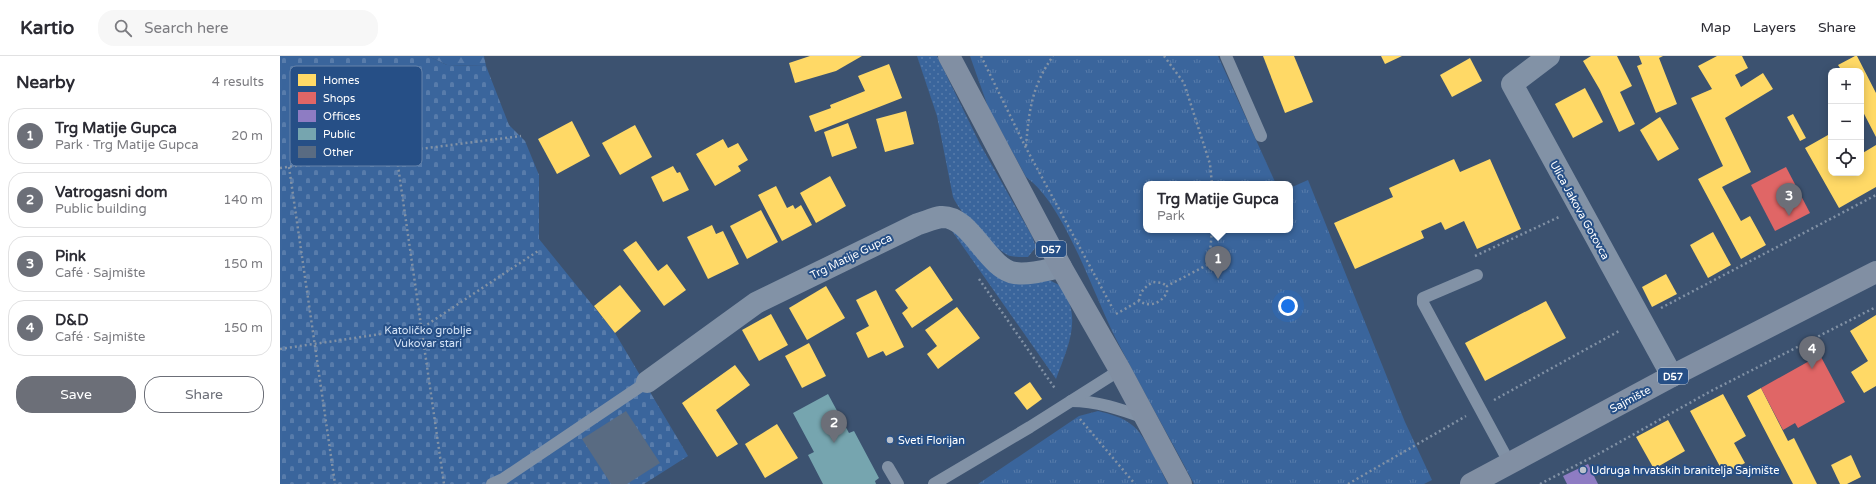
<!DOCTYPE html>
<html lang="en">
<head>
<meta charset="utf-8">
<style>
  :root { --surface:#fff; --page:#f7f7f7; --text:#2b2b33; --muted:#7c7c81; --line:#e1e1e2; --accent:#6c6f78 }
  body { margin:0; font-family:"Varela Round",sans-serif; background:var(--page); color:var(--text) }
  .controls { position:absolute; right:12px; top:12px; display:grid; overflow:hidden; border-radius:8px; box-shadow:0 2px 10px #0003 }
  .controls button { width:36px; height:36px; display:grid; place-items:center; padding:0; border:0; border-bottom:1px solid var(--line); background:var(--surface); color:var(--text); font:20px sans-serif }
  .you { position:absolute; left:1008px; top:250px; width:14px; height:14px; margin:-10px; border:3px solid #fff; border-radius:50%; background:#1a73e8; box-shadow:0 0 0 6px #1a73e833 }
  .badge { display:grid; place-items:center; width:26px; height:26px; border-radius:50%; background:var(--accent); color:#fff; font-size:13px; font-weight:700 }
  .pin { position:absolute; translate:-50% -33px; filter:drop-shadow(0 1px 2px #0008) }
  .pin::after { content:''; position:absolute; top:21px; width:14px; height:12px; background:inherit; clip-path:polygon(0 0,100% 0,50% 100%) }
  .popup { position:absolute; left:863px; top:125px; width:150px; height:52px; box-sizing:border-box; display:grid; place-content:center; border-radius:8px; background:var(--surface); filter:drop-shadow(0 1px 3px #0005); font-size:13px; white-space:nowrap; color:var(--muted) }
  .popup b { font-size:15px; color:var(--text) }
  .popup::after { content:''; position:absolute; left:50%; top:100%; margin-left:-8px; border:8px solid transparent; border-top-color:var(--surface) }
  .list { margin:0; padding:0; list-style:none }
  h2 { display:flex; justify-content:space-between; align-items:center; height:52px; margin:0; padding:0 16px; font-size:17px }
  h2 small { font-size:13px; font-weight:400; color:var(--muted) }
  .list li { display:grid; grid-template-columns:26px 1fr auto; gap:12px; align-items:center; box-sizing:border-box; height:56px; margin:0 8px 8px; padding:0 8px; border:1px solid var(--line); border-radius:16px }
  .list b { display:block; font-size:15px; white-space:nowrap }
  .list p { margin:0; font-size:13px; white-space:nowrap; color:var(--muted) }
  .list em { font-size:13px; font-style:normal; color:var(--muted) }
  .actions { display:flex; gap:8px; padding:12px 16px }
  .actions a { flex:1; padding:9px 0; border:1px solid var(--accent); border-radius:16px; text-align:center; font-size:14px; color:var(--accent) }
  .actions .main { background:var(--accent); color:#fff }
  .icon { flex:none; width:22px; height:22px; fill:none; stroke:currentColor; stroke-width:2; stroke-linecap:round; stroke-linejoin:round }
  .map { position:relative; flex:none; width:1596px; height:428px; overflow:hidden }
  header { display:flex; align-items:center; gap:24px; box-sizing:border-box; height:56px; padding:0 20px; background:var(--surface); border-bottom:1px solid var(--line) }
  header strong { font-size:19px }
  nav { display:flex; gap:22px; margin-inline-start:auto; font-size:14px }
  .search { width:280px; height:36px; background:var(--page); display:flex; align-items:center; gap:10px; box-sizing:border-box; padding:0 14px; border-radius:16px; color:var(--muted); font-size:15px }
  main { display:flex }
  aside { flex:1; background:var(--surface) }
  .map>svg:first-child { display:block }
  .grass { fill:url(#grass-dots) }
  .forest { fill:url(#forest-firs) }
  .cemetery { fill:url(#cemetery-stones) }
  .park { fill:url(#park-tufts) }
  .homes { fill:#ffd966 }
  .shops { fill:#e06666 }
  .offices { fill:#8e7cc3 }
  .public { fill:#76a5af }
  .building { fill:#596b82 }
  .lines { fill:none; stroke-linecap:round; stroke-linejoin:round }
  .path { stroke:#8292a6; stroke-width:2.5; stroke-dasharray:2 3; stroke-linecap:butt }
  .service { stroke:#8292a6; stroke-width:12 }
  .minor { stroke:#8292a6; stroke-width:22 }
  .primary { stroke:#818fa3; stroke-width:22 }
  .poi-dot { fill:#bbc2cd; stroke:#264f86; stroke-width:1.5 }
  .labels { text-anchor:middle; stroke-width:4; stroke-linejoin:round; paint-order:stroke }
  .shield { fill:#264f86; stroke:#becadb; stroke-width:1 }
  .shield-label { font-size:10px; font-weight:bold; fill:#fff }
  .street-label { font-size:11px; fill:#fff; stroke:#264f86 }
  .park-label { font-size:11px; fill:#d4e3f6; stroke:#264f86 }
  .poi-label { font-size:11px; fill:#fff; stroke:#264f86; text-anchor:start }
  .key { fill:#264f86; stroke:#6784aa; stroke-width:1 }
  .key-label { font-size:11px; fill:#fff }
</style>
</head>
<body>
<header>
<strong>Kartio</strong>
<div class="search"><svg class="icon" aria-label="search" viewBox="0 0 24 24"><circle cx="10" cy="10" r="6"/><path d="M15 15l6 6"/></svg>Search here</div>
<nav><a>Map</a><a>Layers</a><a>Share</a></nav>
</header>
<main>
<aside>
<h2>Nearby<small>4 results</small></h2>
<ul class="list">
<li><span class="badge">1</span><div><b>Trg Matije Gupca</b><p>Park · Trg Matije Gupca</p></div><em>20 m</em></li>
<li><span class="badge">2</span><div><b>Vatrogasni dom</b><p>Public building</p></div><em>140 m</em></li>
<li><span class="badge">3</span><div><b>Pink</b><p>Café · Sajmište</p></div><em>150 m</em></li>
<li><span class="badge">4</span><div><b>D&amp;D</b><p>Café · Sajmište</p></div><em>150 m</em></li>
</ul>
<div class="actions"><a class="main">Save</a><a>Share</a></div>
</aside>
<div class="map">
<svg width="1596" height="428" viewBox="0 0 1596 428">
  <defs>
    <pattern id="grass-dots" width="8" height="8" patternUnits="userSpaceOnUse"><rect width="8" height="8" fill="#3a659c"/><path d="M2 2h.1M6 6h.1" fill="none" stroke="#587cab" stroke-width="1.8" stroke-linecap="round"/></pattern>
    <pattern id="forest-firs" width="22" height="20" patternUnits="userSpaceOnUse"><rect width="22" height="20" fill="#3a659c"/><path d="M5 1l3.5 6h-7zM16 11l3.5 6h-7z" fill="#587cab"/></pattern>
    <pattern id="cemetery-stones" width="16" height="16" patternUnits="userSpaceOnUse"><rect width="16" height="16" fill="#3a659c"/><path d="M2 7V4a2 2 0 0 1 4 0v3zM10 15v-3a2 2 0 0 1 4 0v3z" fill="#587cab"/></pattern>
    <pattern id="park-tufts" width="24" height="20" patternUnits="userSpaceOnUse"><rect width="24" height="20" fill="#3a659c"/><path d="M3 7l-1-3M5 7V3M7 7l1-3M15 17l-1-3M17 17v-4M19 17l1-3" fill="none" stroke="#587cab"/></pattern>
  </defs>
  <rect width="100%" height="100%" fill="#3c5270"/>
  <g class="grass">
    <path d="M637 0H657L700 88 752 180 756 191 748 201C743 201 735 201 730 200 714 194 679 156 673 141L657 60Z"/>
    <path d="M672 175 779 229C804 259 788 291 776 323Z"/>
  </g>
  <path class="forest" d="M148 0H204L206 10 167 9Z"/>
  <path class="cemetery" d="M0 0H148L167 9 206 10 229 69 245 85 259 119V183L335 277 408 400 364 428H0Z"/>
  <g class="park">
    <path d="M690 0H938L996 128H866V174H1010V132L1028 124 1125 366 1152 424 1144 428H914C888 378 860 330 835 281 813 237 784 148 746 121L708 51Z"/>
    <path d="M818 355C830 358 842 361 852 369 865 378 880 413 888 428H698L799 360Z"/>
  </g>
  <g class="homes">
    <path d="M530 0H582L556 15 515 27 509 7Z"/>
    <path d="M983 0H1014L1033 46 1005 57Z"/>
    <path d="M1101 0H1122L1105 8Z"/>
    <path d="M1311 0H1337L1352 30 1340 36 1355 68 1339 76 1320 34 1303 5Z"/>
    <path d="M1359 0H1383L1379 2 1397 48 1376 57 1357 10 1362 8Z"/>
    <path d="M1437 0H1462L1468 12 1455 19 1461 31 1483 17 1493 33 1445 62 1471 116 1442 131 1461 165 1470 160 1486 189 1461 203 1418 123 1443 110 1411 42 1432 33 1418 10Z"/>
    <path d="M1575 0H1577L1596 37V81L1581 52V15H1562L1558 9Z"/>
    <path d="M1190 2 1202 25 1172 41 1160 19Z"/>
    <path d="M609 8 622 42 535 76 529 60 551 52 550 49 585 35 578 20Z"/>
    <path d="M1305 32 1323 66 1293 82 1275 48Z"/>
    <path d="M626 55 634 88 605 96 596 63Z"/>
    <path d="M1513 58 1526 82 1520 85 1507 61Z"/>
    <path d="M1380 61 1399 93 1378 105 1360 74Z"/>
    <path d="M292 65 310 100 277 118 258 83Z"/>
    <path d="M568 67 577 92 552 101 544 76Z"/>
    <path d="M355 69 372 101 340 119 322 87Z"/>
    <path d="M1548 79 1551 84V117H1581V98L1596 89V131L1559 152 1525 92Z"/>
    <path d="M443 83 448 92 458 87 468 104 458 110 461 115 435 130 416 98Z"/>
    <path d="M1174 103 1180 116 1210 103 1241 173 1197 193 1184 165 1165 174 1161 166 1141 175 1144 182 1075 213 1054 167 1113 141 1109 132Z"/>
    <path d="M393 110 397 117 400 116 409 134 383 146 371 121Z"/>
    <path d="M550 120 566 150 536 167 520 137Z"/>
    <path d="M496 130 507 152 513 149 515 153 521 149 532 169 502 185 478 139Z"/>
    <path d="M481 154 498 186 467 203 450 170Z"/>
    <path d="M432 169 436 178 443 175 459 208 428 223 407 181Z"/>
    <path d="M1433 176 1451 209 1428 222 1410 189Z"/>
    <path d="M356 185 378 215 387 208 406 234 384 250 343 194Z"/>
    <path d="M650 210 673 244 632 272 622 257 628 252 615 234Z"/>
    <path d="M1386 218 1397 238 1372 251 1362 231Z"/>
    <path d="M340 229 361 255 335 277 314 250Z"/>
    <path d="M546 230 565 262 527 284 509 252Z"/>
    <path d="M596 234 624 291 606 300 603 295 588 302 576 277 589 270 576 244Z"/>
    <path d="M1266 245 1286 282 1205 325 1185 287Z"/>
    <path d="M677 251 700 282 658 313 647 298 657 290 645 274Z"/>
    <path d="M491 258 508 289 479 305 462 274Z"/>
    <path d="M1596 259V330L1584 337 1571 316 1588 305 1570 275Z"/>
    <path d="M529 287 546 320 522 332 505 300Z"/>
    <path d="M455 309 470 329 436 354 458 388 437 401 402 347Z"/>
    <path d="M750 326 762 343 747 354 734 337Z"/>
    <path d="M1481 332 1508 385 1514 382 1537 428H1513L1467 340Z"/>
    <path d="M1443 338 1466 380 1454 387 1465 407 1444 418 1410 355Z"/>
    <path d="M1388 364 1405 395 1374 413 1356 381Z"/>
    <path d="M497 368 518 402 485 422 465 388Z"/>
    <path d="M1571 399 1581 421 1567 428H1560L1551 409Z"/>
  </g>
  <g class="shops">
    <path d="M1506 111 1530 157 1495 175 1471 129Z"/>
    <path d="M1540 299 1565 346 1518 372 1515 367 1503 374 1481 332Z"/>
  </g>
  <path class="offices" d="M1308 408 1318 428H1287L1283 420Z"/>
  <path class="public" d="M548 338 569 377 574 375 599 422 595 425 596 428H543L528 399 534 396 513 357Z"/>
  <path class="building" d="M346 355 380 407 347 428H331L302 383Z"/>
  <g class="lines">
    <g class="path">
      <path d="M701 0 745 90 833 253"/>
      <path d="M884 0 904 27 930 108 932 128"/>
      <path d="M746 90C749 54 752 30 773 0"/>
      <path d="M116 96 241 80"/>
      <path d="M9 111 55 428"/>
      <path d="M0 112 116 96 164 428"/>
      <path d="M1195 200 1279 161"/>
      <path d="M699 223 776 334"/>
      <path d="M859 245C860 235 865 231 873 226L882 227 887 230"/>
      <path d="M1381 252 1596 139"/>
      <path d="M836 258 859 245C871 252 880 247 887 237V230L929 208 932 174"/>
      <path d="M0 293 142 272 258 195"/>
      <path d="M1214 344 1341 274"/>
      <path d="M800 363 855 428"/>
      <path d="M1068 428 1186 360"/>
      <path d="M1260 428 1322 396 1431 335 1596 251"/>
    </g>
    <g class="service">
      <path d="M946 0 981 80"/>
      <path d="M1197 219 1143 242V247L1230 408"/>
      <path d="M791 345C817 345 840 353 865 362"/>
      <path d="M608 411 618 428"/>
      <path d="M212 428 223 423 367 326"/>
      <path d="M654 428 750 371 840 314"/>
    </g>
    <g class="minor">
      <path d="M1269 0 1232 28 1392 320"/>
      <path d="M367 326 476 247 638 168C645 166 654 162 661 161 691 159 707 213 735 217 751 219 766 214 781 211"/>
    </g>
    <g class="primary">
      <path d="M669 0 781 211 840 314 901 428"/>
      <path d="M1191 428 1392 320 1596 216"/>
    </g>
  </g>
  <g class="poi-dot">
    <circle cx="610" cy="384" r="4"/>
    <circle cx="1303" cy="414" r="4"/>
  </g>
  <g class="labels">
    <g class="shield">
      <rect x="756" y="185" width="30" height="16" rx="3"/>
      <rect x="1378" y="312" width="30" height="16" rx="3"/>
    </g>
    <g class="shield-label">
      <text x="771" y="197">D57</text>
      <text x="1393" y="324">D57</text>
    </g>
    <g class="street-label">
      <text transform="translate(1300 154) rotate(61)" y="4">Ulica Jakova Gotovca</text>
      <text transform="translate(571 200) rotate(-26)" y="4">Trg Matije Gupca</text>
      <text transform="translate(1350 343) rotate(-28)" y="4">Sajmište</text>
    </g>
    <g class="park-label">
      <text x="148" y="278">Katoličko groblje<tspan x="148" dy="13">Vukovar stari</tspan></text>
    </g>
    <g class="poi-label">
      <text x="618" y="388">Sveti Florijan</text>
      <text x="1311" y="418">Udruga hrvatskih branitelja Sajmište</text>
    </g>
  </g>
  <rect x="10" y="10" width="132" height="100" rx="6" class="key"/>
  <rect x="18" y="18" width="18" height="12" fill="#ffd966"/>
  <rect x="18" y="36" width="18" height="12" fill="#e06666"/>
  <rect x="18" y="54" width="18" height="12" fill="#8e7cc3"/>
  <rect x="18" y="72" width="18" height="12" fill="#76a5af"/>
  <rect x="18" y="90" width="18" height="12" fill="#596b82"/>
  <g class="key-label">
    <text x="43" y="28">Homes</text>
    <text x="43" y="46">Shops</text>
    <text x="43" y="64">Offices</text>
    <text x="43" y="82">Public</text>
    <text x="43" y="100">Other</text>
  </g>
</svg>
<div class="controls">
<button>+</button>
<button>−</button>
<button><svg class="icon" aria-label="locate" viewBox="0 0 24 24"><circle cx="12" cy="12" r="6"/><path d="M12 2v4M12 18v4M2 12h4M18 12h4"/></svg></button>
</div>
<div class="you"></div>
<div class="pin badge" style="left:938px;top:223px">1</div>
<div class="popup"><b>Trg Matije Gupca</b>Park</div>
<div class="pin badge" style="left:554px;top:387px">2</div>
<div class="pin badge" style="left:1509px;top:160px">3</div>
<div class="pin badge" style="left:1532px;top:313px">4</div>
</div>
</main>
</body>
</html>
